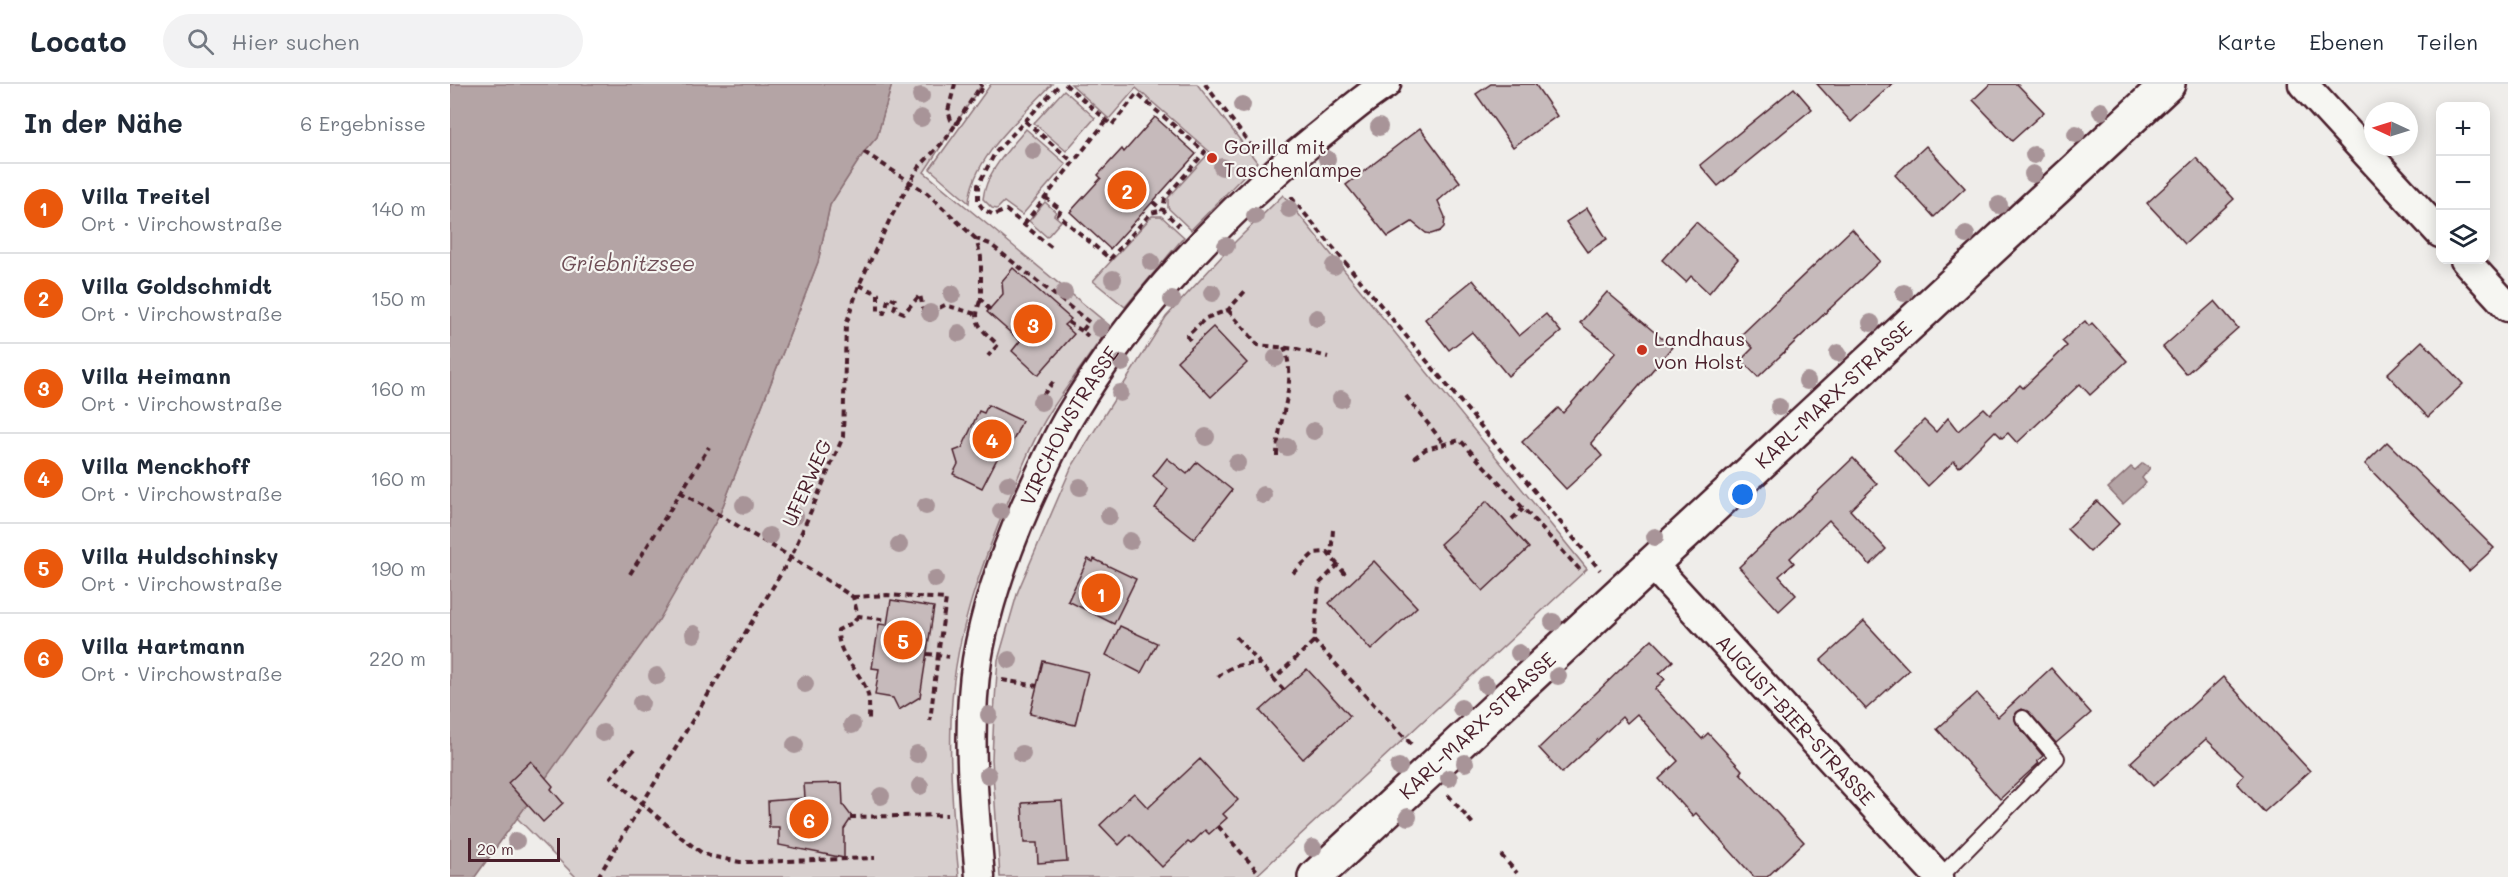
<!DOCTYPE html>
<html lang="de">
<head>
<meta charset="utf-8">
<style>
  :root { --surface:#fff; --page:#f2f2f3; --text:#1f2937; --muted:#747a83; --line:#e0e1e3; --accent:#ea580c }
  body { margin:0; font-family:Mali,sans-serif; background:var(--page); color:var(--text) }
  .controls { position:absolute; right:18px; top:18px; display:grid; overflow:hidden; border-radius:12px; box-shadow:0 3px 15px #0003 }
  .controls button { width:54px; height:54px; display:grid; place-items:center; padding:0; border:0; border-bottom:2px solid var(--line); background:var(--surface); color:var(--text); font:30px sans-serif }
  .compass { position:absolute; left:1914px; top:18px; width:54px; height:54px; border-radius:50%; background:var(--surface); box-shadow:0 3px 15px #0003; rotate:274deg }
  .scale { position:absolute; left:18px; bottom:15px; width:92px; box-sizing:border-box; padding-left:6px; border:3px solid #4a1f2b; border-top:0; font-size:16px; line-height:21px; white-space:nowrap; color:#4a1f2b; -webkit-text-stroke:4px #f6f6f2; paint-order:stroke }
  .you { position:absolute; left:1293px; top:411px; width:21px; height:21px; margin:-15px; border:4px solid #fff; border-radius:50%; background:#1a73e8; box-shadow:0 0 0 9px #1a73e833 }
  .badge { display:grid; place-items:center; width:39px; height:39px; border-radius:50%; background:var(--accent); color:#fff; font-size:20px; font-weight:700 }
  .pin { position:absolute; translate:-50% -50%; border:3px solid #fff; box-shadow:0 2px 6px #0006 }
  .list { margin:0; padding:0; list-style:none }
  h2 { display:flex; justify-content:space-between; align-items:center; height:78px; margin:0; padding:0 24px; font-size:26px }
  h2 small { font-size:20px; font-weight:400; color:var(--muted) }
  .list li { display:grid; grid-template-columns:39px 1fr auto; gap:18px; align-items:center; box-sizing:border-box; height:90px; padding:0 24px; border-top:2px solid var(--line) }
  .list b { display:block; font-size:22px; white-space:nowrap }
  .list p { margin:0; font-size:20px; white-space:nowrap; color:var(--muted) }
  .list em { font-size:20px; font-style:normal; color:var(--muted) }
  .icon { flex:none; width:33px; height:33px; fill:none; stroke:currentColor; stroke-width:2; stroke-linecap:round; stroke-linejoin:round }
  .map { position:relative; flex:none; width:2058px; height:793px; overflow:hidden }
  header { display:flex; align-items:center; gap:36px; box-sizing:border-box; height:84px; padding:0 30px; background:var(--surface); border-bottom:2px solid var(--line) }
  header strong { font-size:28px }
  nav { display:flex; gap:33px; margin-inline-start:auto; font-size:21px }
  .search { width:420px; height:54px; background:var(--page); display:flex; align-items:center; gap:15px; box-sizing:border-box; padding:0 21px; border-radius:33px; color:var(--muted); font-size:22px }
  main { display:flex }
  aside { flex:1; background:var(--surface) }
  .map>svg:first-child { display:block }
  .green { fill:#d7cfce; stroke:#90777c; stroke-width:1.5 }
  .water { fill:#b4a4a5; stroke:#8a6f74; stroke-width:1.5 }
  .building { fill:#c6babb; stroke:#4a1f2b; stroke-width:1.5 }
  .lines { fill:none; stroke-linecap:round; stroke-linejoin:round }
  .lane-casing { stroke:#4a1f2b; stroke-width:18 }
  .street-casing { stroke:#4a1f2b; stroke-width:33 }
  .secondary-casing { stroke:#4a1f2b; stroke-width:38 }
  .path { stroke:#4a1f2b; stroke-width:4; stroke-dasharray:6 4.5; stroke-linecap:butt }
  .lane { stroke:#f6f6f2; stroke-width:14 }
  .street { stroke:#f6f6f2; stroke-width:28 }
  .secondary { stroke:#f6f6f2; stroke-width:33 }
  .tree { fill:#a89498 }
  .poi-dot { fill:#c8321e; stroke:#f6f6f2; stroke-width:2 }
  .labels { text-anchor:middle; stroke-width:4.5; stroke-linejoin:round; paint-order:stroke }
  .poi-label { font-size:20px; fill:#4a1f2b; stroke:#f6f6f2; text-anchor:start }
  .street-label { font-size:20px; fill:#4a1f2b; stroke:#f6f6f2 }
  .water-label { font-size:21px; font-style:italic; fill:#6f4e56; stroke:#f6f6f2 }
</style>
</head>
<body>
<header>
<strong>Locato</strong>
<div class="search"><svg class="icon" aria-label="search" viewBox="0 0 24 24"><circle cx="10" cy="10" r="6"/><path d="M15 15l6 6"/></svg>Hier suchen</div>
<nav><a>Karte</a><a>Ebenen</a><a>Teilen</a></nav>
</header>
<main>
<aside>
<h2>In der Nähe<small>6 Ergebnisse</small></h2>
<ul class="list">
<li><span class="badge">1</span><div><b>Villa Treitel</b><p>Ort · Virchowstraße</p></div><em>140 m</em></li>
<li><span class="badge">2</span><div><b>Villa Goldschmidt</b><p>Ort · Virchowstraße</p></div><em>150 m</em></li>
<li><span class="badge">3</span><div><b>Villa Heimann</b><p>Ort · Virchowstraße</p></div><em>160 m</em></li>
<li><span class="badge">4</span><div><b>Villa Menckhoff</b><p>Ort · Virchowstraße</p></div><em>160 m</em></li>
<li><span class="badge">5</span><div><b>Villa Huldschinsky</b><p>Ort · Virchowstraße</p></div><em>190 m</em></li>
<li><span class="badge">6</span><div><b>Villa Hartmann</b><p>Ort · Virchowstraße</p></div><em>220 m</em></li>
</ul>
</aside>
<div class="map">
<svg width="2058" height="793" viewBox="0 0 2058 793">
  <rect width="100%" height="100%" fill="#efedea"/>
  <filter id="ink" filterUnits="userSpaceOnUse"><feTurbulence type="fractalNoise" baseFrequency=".0167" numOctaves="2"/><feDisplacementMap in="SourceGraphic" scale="12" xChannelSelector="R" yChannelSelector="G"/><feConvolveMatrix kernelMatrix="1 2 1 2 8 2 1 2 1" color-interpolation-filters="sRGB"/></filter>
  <g filter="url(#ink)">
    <g class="green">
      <path d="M442 0H532L474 88 660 242C640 271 619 299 600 328 583 355 571 386 559 415 529 486 502 560 501 638 499 690 504 742 509 793H126L67 734 208 536 269 432 368 178 380 121 414 68 427 53Z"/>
      <path d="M541 0H602C572 33 522 73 519 119L480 85Z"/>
      <path d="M621 0H747L807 78 741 146 718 124V114L760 68 686 4 659 35Z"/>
      <path d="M614 6 645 34 616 67 584 39Z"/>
      <path d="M576 45 616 80 572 131 554 118 547 125 542 124 533 115C536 87 559 66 576 45Z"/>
      <path d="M833 111 1137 485 805 793H550L542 675 544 629 548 576 568 507 621 384 716 233 785 158Z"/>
      <path d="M595 118 606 128 604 131 611 137 597 153 579 137Z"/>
      <path d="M702 132H711L734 153 675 223 643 197Z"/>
    </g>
    <g class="water">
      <path d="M0 0H442L427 53 414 68 380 121 368 178 269 432 209 536 25 793H0Z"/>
      <path d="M1693 379 1700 384 1692 394 1696 399 1673 420 1658 404 1681 383 1685 386Z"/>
    </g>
    <g class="building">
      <path d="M1041 0H1085L1107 32 1063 63 1026 10Z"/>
      <path d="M1367 0H1442L1401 38Z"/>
      <path d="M1540 0H1567L1594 28 1562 57 1523 16Z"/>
      <path d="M1344 4 1362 25 1268 102 1250 81Z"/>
      <path d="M705 33 746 70 660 165 620 128 651 94 648 91 672 65 674 68Z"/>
      <path d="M970 44 1010 98 988 117 995 133 994 143 990 147 981 150 976 149 962 138 938 153 896 101Z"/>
      <path d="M1476 62 1515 104 1484 133 1445 91Z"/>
      <path d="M1746 74 1784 115 1735 160 1697 119Z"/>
      <path d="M1137 124 1157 155 1137 168 1116 138Z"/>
      <path d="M1246 138 1288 175 1259 209 1241 192 1236 198 1212 176Z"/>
      <path d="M1402 145 1430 177 1308 293 1291 276 1303 264 1291 251Z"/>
      <path d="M563 184 621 235 614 241 624 250 588 291 562 267 570 257 537 228 553 210 552 197Z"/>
      <path d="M1023 196 1069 252 1096 230 1111 248 1058 292 1022 248 999 266 975 235Z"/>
      <path d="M1157 208 1222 263 1141 359 1152 372 1116 405 1072 358 1108 324 1113 329 1166 268 1130 239Z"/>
      <path d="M1765 217 1788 244 1736 290 1713 263Z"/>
      <path d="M1635 237 1639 242 1642 239 1677 277 1640 311 1630 300 1567 359 1558 349 1552 354 1545 347 1509 383 1504 377 1478 402 1444 366 1474 336 1486 348 1498 334 1508 347 1534 324 1540 330 1570 301 1573 304 1617 262 1612 257Z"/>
      <path d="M763 243 797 279 761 313 727 277Z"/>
      <path d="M1972 257 2013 300 1978 333 1937 290Z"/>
      <path d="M538 321 572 337 557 370 551 367 532 404 503 390 508 380 504 367 512 364 529 327 534 329Z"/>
      <path d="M1937 358 2044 464 2019 487 1915 380Z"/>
      <path d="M717 374 737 390 747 378 782 406 744 455 705 424 718 405 703 392Z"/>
      <path d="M1403 374 1427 400 1400 426 1436 465 1420 481 1379 436 1340 474 1344 479 1329 492 1346 511 1329 527 1289 483Z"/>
      <path d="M1037 417 1079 464 1033 507 990 460Z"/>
      <path d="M1647 417 1669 440 1640 468 1617 445Z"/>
      <path d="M638 475 643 478 644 475 686 495 664 540 618 517Z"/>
      <path d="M924 477 967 523 921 566 879 519Z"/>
      <path d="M441 516 484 523 470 613 449 626 443 614 425 611 429 585 422 584 429 540 437 541Z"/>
      <path d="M1414 537 1459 586 1416 625 1371 576Z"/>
      <path d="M670 542 707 559 691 589 656 571Z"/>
      <path d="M1202 555 1223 577 1209 590 1215 595 1205 605 1252 655 1258 649 1292 686 1290 689 1354 758 1317 793H1304L1246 729 1243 732 1209 695 1228 677 1187 630 1177 639 1172 633 1112 689 1089 664Z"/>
      <path d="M593 577 638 588 625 641 580 630Z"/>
      <path d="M1601 584 1641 629 1606 659 1579 628 1572 625 1567 628 1564 632 1566 639 1593 672 1587 677 1589 679 1550 715 1487 645 1527 609 1548 633Z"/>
      <path d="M857 585 900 632 853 675 810 627Z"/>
      <path d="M1773 593 1860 687 1814 728 1787 699 1794 691 1756 655 1703 702 1681 678Z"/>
      <path d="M750 675 788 716 773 730 777 734 759 750 755 746 741 760 738 758 712 783 680 750 669 761 650 741 684 709 698 724Z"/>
      <path d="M81 677 103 702 101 705 113 719 93 738 58 699Z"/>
      <path d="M392 699 393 721 402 733 394 745V774L329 761V743H319L318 717 355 714 354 700Z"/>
      <path d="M612 717 617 777 588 779 587 759H574L572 719Z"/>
    </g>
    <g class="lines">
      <g class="lane-casing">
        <path id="lane" d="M1490 793 1607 674 1573 634"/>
      </g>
      <g class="street-casing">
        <g id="street">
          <path d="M1853 0 1990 149"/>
          <path d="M2015 176 2058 223"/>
          <path id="s1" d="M1202 480 1489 793"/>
          <path id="s2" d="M530 793C524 722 516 647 527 576 536 521 555 469 577 419 591 389 604 358 621 330 681 229 774 128 865 55 888 37 911 15 936 0"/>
        </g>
      </g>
      <g class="secondary-casing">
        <g id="secondary">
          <path id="s3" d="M865 793 1718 0"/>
        </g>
      </g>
      <g class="path">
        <path d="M505 0 498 27 501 36 507 39 508 37"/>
        <path d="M615 0 662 41 687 10 755 68 715 114 713 126 729 142"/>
        <path d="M755 0 805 67"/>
        <path d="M529 9 535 0"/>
        <path d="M575 37 623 78"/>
        <path d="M414 68 477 109 526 155"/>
        <path d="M595 113 611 126 608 131 660 175 701 129 713 126"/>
        <path d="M841 113 1150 486"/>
        <path d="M703 118 712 126"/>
        <path d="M574 140 657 36"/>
        <path d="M601 163 556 126 544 131 534 126 528 118V101L545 69 610 0"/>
        <path d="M409 201 428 210V227L434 229 439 213 447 217 444 225 454 229 470 211 475 233 480 236 489 224 495 221 526 230"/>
        <path d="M530 217C522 241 531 244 548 261L538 272"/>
        <path d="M540 226 531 216V173L526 155 540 160 639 238 632 247 638 252"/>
        <path d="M778 226 808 261 847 265 878 273"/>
        <path d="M618 238 632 247"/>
        <path d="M740 256 737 252 756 234 778 226 797 205"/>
        <path d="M593 311 604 297"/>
        <path d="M956 312 995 361"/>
        <path d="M827 372C827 334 849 301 834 263"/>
        <path d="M964 374 976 365 1010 356 1132 488"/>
        <path d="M230 408 341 473 403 513 408 532 438 536"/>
        <path d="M1062 435 1073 425"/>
        <path d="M883 446 881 473 888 481"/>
        <path d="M843 489 864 469 877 468 881 473"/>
        <path d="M180 490 259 363"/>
        <path d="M895 490 888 481 869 500 864 557 962 661"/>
        <path d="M403 513 437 511 496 515 488 571 499 573"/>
        <path d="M408 532 404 538 388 546C387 572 409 585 417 607 420 616 419 626 419 636"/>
        <path d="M786 553 824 595"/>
        <path d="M477 570 488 571 480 637"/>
        <path d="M768 593C779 582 793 579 809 580"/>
        <path d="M552 596 587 602"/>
        <path d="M834 606 824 595 864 557"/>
        <path d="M184 666 161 693 232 754 252 769 260 772 290 778H307L425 774"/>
        <path d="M998 711 1023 740"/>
        <path d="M400 733 497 731"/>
        <path d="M768 742 809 789"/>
        <path d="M1051 771 1067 789"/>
        <path d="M148 793 341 473 393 353 396 241 409 201 440 135 468 84 496 55 532 0"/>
      </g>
      <use href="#lane" class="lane"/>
      <use href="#street" class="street"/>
      <use href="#secondary" class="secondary"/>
    </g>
    <g class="tree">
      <circle cx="471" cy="12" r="9"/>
      <circle cx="792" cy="21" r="9"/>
      <circle cx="1651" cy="27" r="9"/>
      <circle cx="471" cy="34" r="9"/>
      <circle cx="929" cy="43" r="9"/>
      <circle cx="1626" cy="50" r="9"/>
      <circle cx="583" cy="67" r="9"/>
      <circle cx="1584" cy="71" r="9"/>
      <circle cx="877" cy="75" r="9"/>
      <circle cx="772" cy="83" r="9"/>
      <circle cx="1583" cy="90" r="9"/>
      <circle cx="1549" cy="121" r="9"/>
      <circle cx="839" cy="125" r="9"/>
      <circle cx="805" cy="132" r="9"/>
      <circle cx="1516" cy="151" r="9"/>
      <circle cx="776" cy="162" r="9"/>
      <circle cx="701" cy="178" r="9"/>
      <circle cx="884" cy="182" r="9"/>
      <circle cx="663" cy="195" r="9"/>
      <circle cx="614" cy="209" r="9"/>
      <circle cx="762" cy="209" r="9"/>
      <circle cx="1454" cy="209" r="9"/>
      <circle cx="502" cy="210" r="9"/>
      <circle cx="722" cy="216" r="9"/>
      <circle cx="480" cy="229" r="9"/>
      <circle cx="867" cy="234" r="9"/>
      <circle cx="1421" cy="239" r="9"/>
      <circle cx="650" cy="244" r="9"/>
      <circle cx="509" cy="249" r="9"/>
      <circle cx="1388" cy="269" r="9"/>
      <circle cx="826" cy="274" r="9"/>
      <circle cx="672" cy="279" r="9"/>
      <circle cx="1357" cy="297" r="9"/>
      <circle cx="670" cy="309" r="9"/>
      <circle cx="891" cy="315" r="9"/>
      <circle cx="591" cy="318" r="9"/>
      <circle cx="1329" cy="323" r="9"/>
      <circle cx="864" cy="347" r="9"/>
      <circle cx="756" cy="353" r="9"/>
      <circle cx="837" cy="363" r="9"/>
      <circle cx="787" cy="379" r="9"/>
      <circle cx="558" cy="400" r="9"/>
      <circle cx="630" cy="403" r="9"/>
      <circle cx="813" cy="411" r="9"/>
      <circle cx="294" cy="421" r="9"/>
      <circle cx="476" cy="422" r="9"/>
      <circle cx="551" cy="427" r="9"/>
      <circle cx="345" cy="432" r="9"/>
      <circle cx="659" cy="432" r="9"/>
      <circle cx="319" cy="452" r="9"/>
      <circle cx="1205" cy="453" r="9"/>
      <circle cx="680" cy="457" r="9"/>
      <circle cx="449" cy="461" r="9"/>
      <circle cx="485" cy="495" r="9"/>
      <circle cx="1103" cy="538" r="9"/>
      <circle cx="244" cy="550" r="9"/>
      <circle cx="1069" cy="569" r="9"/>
      <circle cx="559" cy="576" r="9"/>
      <circle cx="207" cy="592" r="9"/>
      <circle cx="1108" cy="592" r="9"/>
      <circle cx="355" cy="600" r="9"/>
      <circle cx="1036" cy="601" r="9"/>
      <circle cx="191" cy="619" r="9"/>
      <circle cx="1011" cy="624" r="9"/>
      <circle cx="539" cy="631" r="9"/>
      <circle cx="402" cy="641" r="9"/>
      <circle cx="153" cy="649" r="9"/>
      <circle cx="345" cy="661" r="9"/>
      <circle cx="467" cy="670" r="9"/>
      <circle cx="572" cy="670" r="9"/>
      <circle cx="1015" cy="679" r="9"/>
      <circle cx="949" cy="683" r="9"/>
      <circle cx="538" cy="691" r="9"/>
      <circle cx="999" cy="694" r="9"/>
      <circle cx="470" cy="702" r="9"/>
      <circle cx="431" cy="712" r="9"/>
      <circle cx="958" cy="733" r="9"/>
      <circle cx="66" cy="757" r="9"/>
      <circle cx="863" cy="764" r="9"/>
    </g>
  </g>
  <g class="poi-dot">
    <circle cx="762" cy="74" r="6"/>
    <circle cx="1192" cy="266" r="6"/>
  </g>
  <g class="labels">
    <g class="poi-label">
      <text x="774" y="70">Gorilla mit<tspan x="774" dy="23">Taschenlampe</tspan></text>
      <text x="1204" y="262">Landhaus<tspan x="1204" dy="23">von Holst</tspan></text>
    </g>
    <g class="street-label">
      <text dy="7" stroke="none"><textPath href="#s3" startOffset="708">KARL-MARX-STRASSE</textPath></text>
      <text dy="7" stroke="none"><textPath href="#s2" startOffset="471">VIRCHOWSTRASSE</textPath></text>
      <text transform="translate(357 399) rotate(-66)" y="7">UFERWEG</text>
      <text dy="7" stroke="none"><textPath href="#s1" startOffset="212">AUGUST-BIER-STRASSE</textPath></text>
      <text dy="7" stroke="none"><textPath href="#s3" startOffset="222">KARL-MARX-STRASSE</textPath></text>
    </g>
    <g class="water-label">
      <text x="178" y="187">Griebnitzsee</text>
    </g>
  </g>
</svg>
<div class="controls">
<button>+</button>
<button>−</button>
<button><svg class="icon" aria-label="layers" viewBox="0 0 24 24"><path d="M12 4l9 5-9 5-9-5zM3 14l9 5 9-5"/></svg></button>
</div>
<svg class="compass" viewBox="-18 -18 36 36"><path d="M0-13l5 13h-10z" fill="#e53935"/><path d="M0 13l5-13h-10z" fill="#747a83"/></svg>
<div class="scale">20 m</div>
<div class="you"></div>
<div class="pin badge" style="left:651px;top:509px">1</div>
<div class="pin badge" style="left:677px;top:106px">2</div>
<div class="pin badge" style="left:583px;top:240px">3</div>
<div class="pin badge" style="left:542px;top:355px">4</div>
<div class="pin badge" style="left:453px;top:556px">5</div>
<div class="pin badge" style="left:359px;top:735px">6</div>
</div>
</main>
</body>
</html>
